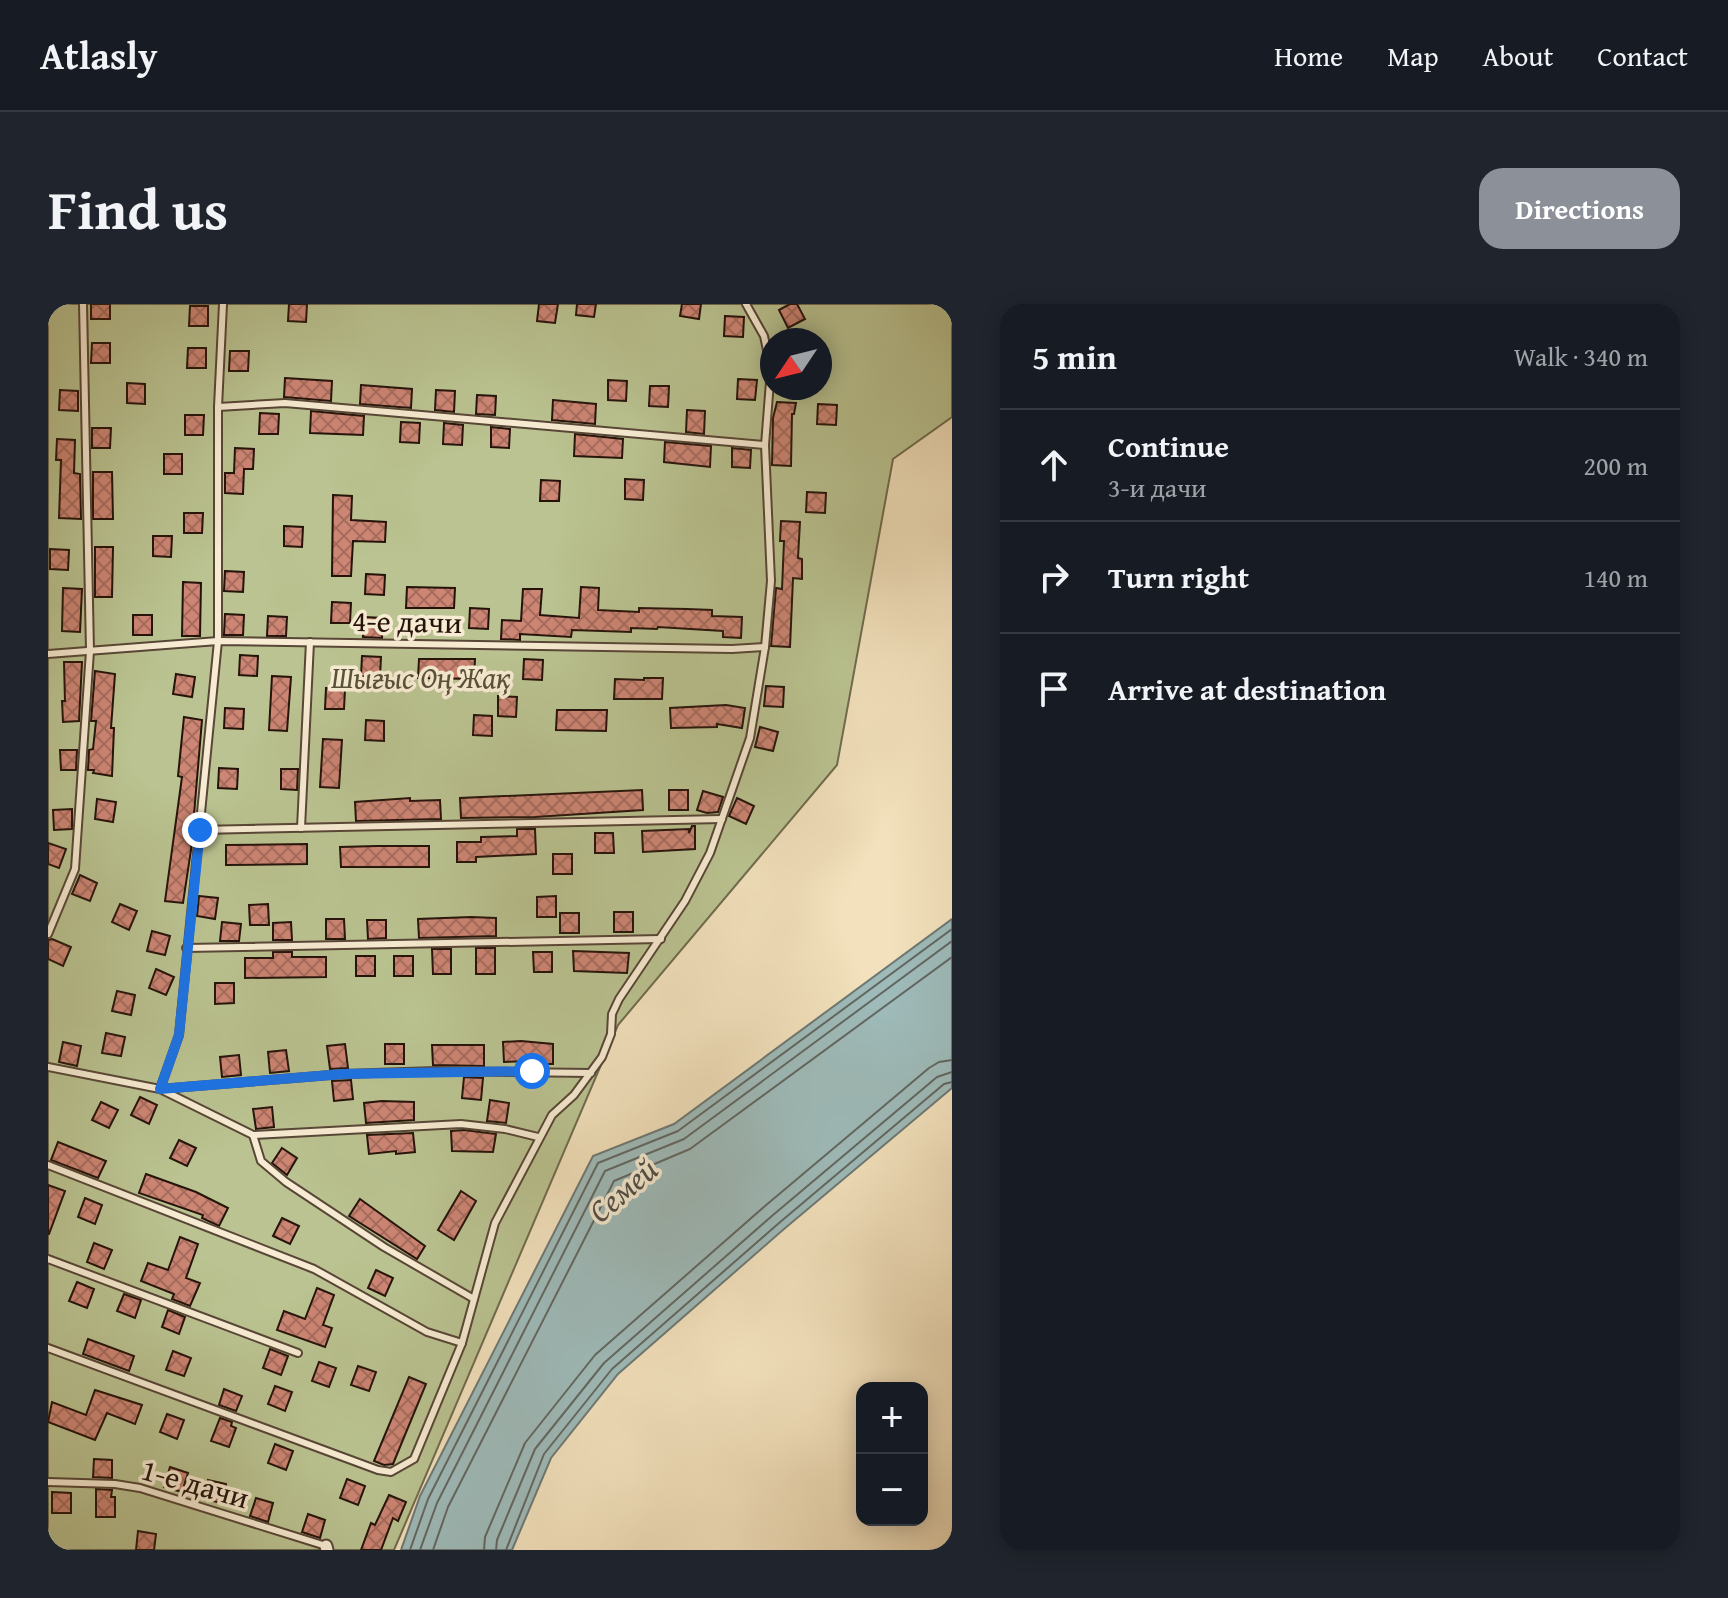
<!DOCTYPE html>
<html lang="en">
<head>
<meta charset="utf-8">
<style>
  :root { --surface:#171b24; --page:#20242c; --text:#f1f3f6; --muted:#9ea1a6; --line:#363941; --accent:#8c9099 }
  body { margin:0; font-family:"Gentium Book Plus",serif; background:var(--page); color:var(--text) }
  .controls { position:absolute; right:24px; bottom:24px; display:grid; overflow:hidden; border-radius:16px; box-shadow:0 4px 20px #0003 }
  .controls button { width:72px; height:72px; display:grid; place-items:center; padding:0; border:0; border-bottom:2px solid var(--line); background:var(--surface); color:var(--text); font:40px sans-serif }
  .compass { position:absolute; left:712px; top:24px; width:72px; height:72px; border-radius:50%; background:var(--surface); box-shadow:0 4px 20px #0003; rotate:235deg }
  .stop { position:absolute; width:24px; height:24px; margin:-18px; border:6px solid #1a73e8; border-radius:50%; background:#fff }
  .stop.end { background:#1a73e8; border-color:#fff; box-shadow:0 2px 8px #0008 }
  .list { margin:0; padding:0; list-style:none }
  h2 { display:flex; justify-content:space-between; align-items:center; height:104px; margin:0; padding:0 32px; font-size:34px }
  h2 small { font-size:26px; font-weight:400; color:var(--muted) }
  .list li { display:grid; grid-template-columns:52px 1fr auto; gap:24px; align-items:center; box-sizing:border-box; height:112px; padding:0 32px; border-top:2px solid var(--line) }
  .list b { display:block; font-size:30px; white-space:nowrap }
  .list p { margin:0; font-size:26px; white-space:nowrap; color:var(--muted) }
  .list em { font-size:26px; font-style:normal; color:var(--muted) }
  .icon { flex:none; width:44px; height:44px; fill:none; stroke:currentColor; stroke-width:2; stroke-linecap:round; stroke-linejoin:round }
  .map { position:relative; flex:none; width:904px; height:1246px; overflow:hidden; border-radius:24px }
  header { display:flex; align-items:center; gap:48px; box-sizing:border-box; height:112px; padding:0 40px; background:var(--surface); border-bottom:2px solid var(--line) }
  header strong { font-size:38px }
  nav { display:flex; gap:44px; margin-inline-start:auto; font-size:28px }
  .intro { display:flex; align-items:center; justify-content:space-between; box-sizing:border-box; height:192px; padding:0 48px }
  h1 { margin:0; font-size:56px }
  .button { padding:20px 36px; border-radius:24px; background:var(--accent); color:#fff; font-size:28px; font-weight:700 }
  main { display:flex; gap:48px; padding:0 48px }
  aside { flex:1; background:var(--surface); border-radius:24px; box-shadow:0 4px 20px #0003 }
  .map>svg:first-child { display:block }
  .garden { fill:#bac391; stroke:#706b4e; stroke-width:2; fill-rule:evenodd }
  .water { fill:#9ebbba; stroke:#6e7874; stroke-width:2 }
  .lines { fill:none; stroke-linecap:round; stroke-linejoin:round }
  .shore { stroke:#626762; stroke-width:2 }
  .building { fill:url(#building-cross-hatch); stroke:#25130a; stroke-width:2 }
  .service-casing { stroke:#584636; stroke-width:10 }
  .minor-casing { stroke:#584636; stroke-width:15 }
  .service { stroke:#f7ecd3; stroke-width:6 }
  .minor { stroke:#f7ecd3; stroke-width:11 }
  .route { stroke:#1a73e8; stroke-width:10 }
  .labels { text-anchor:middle; stroke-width:7; stroke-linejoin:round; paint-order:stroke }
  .street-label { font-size:30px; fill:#25130a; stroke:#f7ecd3 }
  .park-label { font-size:30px; font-style:italic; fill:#595139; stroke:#f7ecd3 }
  .water-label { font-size:32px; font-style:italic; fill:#4f4e48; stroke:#f7ecd3 }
</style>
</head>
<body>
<header>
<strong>Atlasly</strong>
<nav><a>Home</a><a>Map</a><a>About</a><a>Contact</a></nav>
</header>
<div class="intro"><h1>Find us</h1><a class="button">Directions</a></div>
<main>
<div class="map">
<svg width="904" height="1246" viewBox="0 0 904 1246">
  <defs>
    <pattern id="building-cross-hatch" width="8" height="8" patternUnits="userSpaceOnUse" patternTransform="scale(2)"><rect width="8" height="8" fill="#cd8574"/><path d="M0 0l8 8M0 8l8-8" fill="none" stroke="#a66c5d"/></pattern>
  </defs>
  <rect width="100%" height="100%" fill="#f2e1bc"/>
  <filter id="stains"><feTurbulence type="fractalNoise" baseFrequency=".0025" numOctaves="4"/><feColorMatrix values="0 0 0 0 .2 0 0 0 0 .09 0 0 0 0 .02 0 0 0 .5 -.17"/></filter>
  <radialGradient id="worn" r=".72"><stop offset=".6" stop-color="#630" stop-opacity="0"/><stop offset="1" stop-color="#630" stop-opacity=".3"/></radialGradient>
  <path class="garden" d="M0 0H904V113L845 155 789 461 570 721 346 1246H0ZM724 36H772V84H724Z"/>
  <path class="water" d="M904 615V784L736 925 570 1070 503 1154 464 1246H353L372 1192 545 852 626 820Z"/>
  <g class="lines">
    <g class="shore">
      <path d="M362 1246 380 1195 550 859 630 827 904 625"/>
      <path d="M372 1246 389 1199 557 867 636 835 904 637"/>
      <path d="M385 1246 400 1203 566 877 642 845 904 653"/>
      <path d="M436 1246 437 1233 477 1139 547 1051 717 902 881 764 891 758 904 756"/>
      <path d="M448 1246 449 1236 487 1145 556 1059 725 911 889 773 904 768"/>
      <path d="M458 1246 496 1150 564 1065 731 919 896 780 904 778"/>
    </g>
  </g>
  <g class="building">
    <rect x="43" y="0" width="19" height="15"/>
    <path d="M241 0H259L258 18 240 17Z"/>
    <path d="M491 0H510L507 19 489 17Z"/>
    <path d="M529 0H548L546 13 528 11Z"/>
    <path d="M634 0H653L651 15 632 12Z"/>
    <path d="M742 0H749L757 15 740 24 731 6Z"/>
    <path d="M142 2H160V22H141Z"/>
    <path d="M677 12 696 13 695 33 676 32Z"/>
    <path d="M44 39H62V59H43Z"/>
    <path d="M140 44H158V64H139Z"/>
    <path d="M182 47H201L200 67H181Z"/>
    <path d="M237 74 284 77 283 97 236 93Z"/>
    <path d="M690 75 709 76 707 96 689 95Z"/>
    <path d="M560 76 579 77 578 97 560 96Z"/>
    <path d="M79 79 97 80V100L79 99Z"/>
    <path d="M313 81 364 85 363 104 312 100Z"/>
    <path d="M602 82H621L620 103 601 102Z"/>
    <path d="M12 86 30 87V107L11 106Z"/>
    <path d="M388 86 407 87 406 108 387 106Z"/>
    <path d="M429 91 448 92 447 111 428 110Z"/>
    <path d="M505 96 548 100 547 120 504 116Z"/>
    <path d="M729 98 748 99 746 110H744L743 162 724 161 725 114Z"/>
    <path d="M770 100 789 101 788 121 769 120Z"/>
    <path d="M639 106 657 107 656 130 638 128Z"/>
    <path d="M263 107 316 112 315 131 262 129Z"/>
    <path d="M212 109 231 110 230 130H211Z"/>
    <path d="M137 111H156L155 131H137Z"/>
    <path d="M353 118 372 119 371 139 352 138Z"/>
    <path d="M396 119 415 121 414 141 395 140Z"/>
    <path d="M443 123 462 125 461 144 443 143Z"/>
    <path d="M44 124H63L62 144H44Z"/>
    <path d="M527 130 575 135 574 154 526 152Z"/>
    <path d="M9 135 27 136 26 169 32 170 33 215 11 214 13 156H8Z"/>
    <path d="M617 138 663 142 662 163 616 158Z"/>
    <path d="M187 144 206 145 205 165H196L195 190 177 189V169H186Z"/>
    <path d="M684 144 703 146 702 164 684 163Z"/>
    <rect x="116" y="150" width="18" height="20"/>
    <path d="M45 168H64L65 215H45Z"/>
    <path d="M577 175 596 176 595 196 577 195Z"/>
    <path d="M493 176 512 177 511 197H492Z"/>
    <path d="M759 188 778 189 777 209 758 208Z"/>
    <path d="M285 191 304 192 303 216 338 218 337 238 305 237 303 272H284Z"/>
    <path d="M136 209H155L154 229H136Z"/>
    <path d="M733 217 752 218 750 254 754 255V275L745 274 742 343 723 342 728 284 734 285 736 237H732Z"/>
    <path d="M236 222 255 223 254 243 236 242Z"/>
    <path d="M105 232H124L123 253 105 252Z"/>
    <path d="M47 243H65L64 293H47Z"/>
    <path d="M2 245 21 246 20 266 2 265Z"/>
    <path d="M177 267 196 268 195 288 176 287Z"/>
    <path d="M318 270 337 271 336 291 317 290Z"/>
    <path d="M135 278 153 279 152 332H134Z"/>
    <path d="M359 283 407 284 406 304H358Z"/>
    <path d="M533 283 551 284 550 306 591 308V304L639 305 664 306V312L694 313 693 334 675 333V327L610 323 609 325 583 324V328L524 326 523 333 472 330V336L453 335 454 316 473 317 475 285H494L492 311 531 314Z"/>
    <path d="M15 284 34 285 32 328 14 327Z"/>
    <path d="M284 298 303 299 302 319H283Z"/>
    <path d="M422 304 441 305 440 325 421 324Z"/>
    <path d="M177 310 196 311 195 331H176Z"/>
    <rect x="85" y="311" width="19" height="20"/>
    <path d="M220 312 239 313 238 332H219Z"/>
    <path d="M316 313 335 314 334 334 315 333Z"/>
    <path d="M192 351 210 352 209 372 191 371Z"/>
    <path d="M314 352 333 353 332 373 313 372Z"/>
    <path d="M371 355H427L426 375 370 374Z"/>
    <path d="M476 355 495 356 494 376 475 375Z"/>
    <path d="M16 358H34L31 417 15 418 14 397H17Z"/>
    <path d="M47 367 67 370 63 424H66L64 472 45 469 46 466H40L41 446 45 445 48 417H43Z"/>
    <path d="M128 370 147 373 144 393 125 390Z"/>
    <path d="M224 372 243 373 239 427 221 426Z"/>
    <path d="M596 374H615L614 395H566L567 375 596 376Z"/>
    <path d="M718 382 736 383 735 403 716 402Z"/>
    <path d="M278 384 297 385 296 405H277Z"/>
    <path d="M450 392 469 393 468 413 450 412Z"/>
    <path d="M678 401 697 404 694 424 669 420V423L623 424 622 404Z"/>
    <path d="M177 404 196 405 195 425 176 424Z"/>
    <path d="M509 406H559L558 427 508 426Z"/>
    <path d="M426 411 444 412V432L425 431Z"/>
    <path d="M136 413 154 416 143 546 135 599 117 597 134 473 130 472Z"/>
    <path d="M318 416 336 417V437L317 436Z"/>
    <path d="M712 423 730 428 725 447 707 443Z"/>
    <path d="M275 435 294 436 291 484 272 483Z"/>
    <path d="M12 446H29L28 466H13Z"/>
    <path d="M171 464 190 465 189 485 170 484Z"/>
    <path d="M233 465H250L249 486 233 485Z"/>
    <path d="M594 486 595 506 487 513 413 514 412 494Z"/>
    <rect x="621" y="486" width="19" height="20"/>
    <path d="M655 487 675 493 670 508 659 509 649 506Z"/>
    <path d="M362 494V497L392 496 393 515 308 517 307 498Z"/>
    <path d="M689 494 706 502 698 520 681 512Z"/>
    <path d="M49 495 68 498 65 518 47 515Z"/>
    <path d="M24 505V525L6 526 5 506Z"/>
    <path d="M644 522H647V545L595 548 594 527 641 525V529Z"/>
    <path d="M469 525H487L488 550 428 553V558H409V538H433V533L469 532Z"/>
    <path d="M547 529H565L566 549H547Z"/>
    <path d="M0 539 18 545 11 564 0 560Z"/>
    <path d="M259 540V560L178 561V541Z"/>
    <path d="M329 542H381V563H293L292 543Z"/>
    <rect x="505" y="550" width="19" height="20"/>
    <path d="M32 571 49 579 42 597 24 590Z"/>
    <path d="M151 592 170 594 167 615 149 612Z"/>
    <path d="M508 592V613H489V593Z"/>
    <path d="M72 600 89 607 81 626 64 618Z"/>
    <path d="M220 600 221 621H202L201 601Z"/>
    <rect x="566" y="608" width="19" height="20"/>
    <rect x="512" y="609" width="19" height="20"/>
    <path d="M423 613 448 614V632L371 634 370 615Z"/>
    <path d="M278 615H296L297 635H278Z"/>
    <path d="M319 616H338V634L320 635Z"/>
    <path d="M174 618 193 620 191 637H172Z"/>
    <path d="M243 618 244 636H225V619Z"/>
    <path d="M104 627 122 632 117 651 99 647Z"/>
    <path d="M4 635 23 643 15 662 0 655V636Z"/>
    <rect x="428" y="644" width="19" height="26"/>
    <path d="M384 645H403V670H385Z"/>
    <path d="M525 647 581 649 579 669 526 667Z"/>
    <path d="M225 648H244V653H278V673L197 674V654H225Z"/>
    <path d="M485 648H504V668H486Z"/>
    <rect x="308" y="652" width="19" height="20"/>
    <rect x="346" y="652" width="19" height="20"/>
    <path d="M108 665 126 673 118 691 101 684Z"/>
    <path d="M167 679H186V699L167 700Z"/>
    <path d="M69 687 87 691 83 711 64 707Z"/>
    <path d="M58 729 77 733 73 752 54 749Z"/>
    <path d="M473 737 505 740V760H486V757L456 758 455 738Z"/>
    <path d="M15 738 33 742 29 762 11 758Z"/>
    <path d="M297 740 300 764 282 765 279 742Z"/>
    <rect x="337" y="740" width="19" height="20"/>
    <path d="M384 741H436V762L385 761Z"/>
    <path d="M238 746 241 767 222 769 220 748Z"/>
    <path d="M191 751 193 771 174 773 172 753Z"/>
    <path d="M416 773 435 774 433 796 414 794Z"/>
    <path d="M303 776 305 795 286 797 284 777Z"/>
    <path d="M92 793 109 801 101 820 83 811Z"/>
    <path d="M442 796 461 799 458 819 439 817Z"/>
    <path d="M334 797 366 798V816L318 819 316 799Z"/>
    <path d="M53 798 70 806 61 824 44 816Z"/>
    <path d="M224 803 226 823 208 825 205 805Z"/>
    <path d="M416 826 448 830 445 848 404 847 403 827Z"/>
    <path d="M365 829 367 848 348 850V847L321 850 319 831Z"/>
    <path d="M131 836 148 844 139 862 122 854Z"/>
    <path d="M10 838 58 857 50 874 3 856Z"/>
    <path d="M234 844 249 854 239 871 224 859Z"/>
    <path d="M98 870 148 888 180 904 171 922 154 914 155 911 91 889Z"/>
    <path d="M0 881 17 887 1 930H0Z"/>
    <path d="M413 887 428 897 406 936 390 926Z"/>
    <path d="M37 894 54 901 47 920 30 913Z"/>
    <path d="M312 895 377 942 369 955 301 912Z"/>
    <path d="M234 914 251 922 242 940 225 932Z"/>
    <path d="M132 933 150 940 138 974 152 979 142 1002 124 995 126 990 93 977 100 959 120 966Z"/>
    <path d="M46 939 64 946 56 965 39 958Z"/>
    <path d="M328 966 345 974 337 992 320 984Z"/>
    <path d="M29 978 46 985 39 1004 21 997Z"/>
    <path d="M269 984 286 991 275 1021 284 1024 277 1043 229 1026 236 1007 257 1015Z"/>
    <path d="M76 990 93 996 87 1014 69 1007Z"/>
    <path d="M120 1006 137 1013 131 1030 114 1023Z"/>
    <path d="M40 1035 86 1052 81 1067 35 1050Z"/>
    <path d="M222 1045 240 1052 233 1071 215 1064Z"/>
    <path d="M125 1047 143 1054 136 1072 118 1066Z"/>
    <path d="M271 1058 288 1064 281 1083 264 1077Z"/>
    <path d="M310 1062 328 1068 321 1087 303 1081Z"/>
    <path d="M361 1073 378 1080 345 1160 336 1161 326 1157Z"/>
    <path d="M227 1082 244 1088 237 1107 220 1100Z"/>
    <path d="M176 1085 194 1092 188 1107 171 1101Z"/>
    <path d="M47 1086 94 1101 87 1120 59 1109 47 1136 0 1118 4 1098 38 1111Z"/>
    <path d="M119 1110 136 1116 129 1135 112 1128Z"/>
    <path d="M172 1114 184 1118 183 1122 188 1124 181 1143 163 1137Z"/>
    <path d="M227 1140 245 1147 238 1166 220 1159Z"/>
    <path d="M46 1155 64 1156V1174L45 1173Z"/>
    <path d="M122 1163 140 1169 134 1188 116 1183Z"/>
    <path d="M299 1175 317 1182 310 1201 292 1194Z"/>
    <path d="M160 1176 178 1180 174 1199 156 1195Z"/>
    <path d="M48 1185 64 1186 63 1193H67V1213H48Z"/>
    <path d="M4 1188 23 1189V1209H4Z"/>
    <path d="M341 1191 358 1198 350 1217 345 1214 333 1246H313L323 1219 327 1221Z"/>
    <path d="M208 1194 225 1199 220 1218 202 1212Z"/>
    <path d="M260 1210 277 1216 272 1234 254 1228Z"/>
    <path d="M90 1227 108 1230 106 1246H88Z"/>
  </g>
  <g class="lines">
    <g class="service-casing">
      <g id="service">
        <path d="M175 0 170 103V337L131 731 112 785 205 831 213 857 238 878 336 943 426 995"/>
        <path d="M170 103 237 99 717 141"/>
        <path d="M0 350 170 337 684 345 717 343"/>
        <path d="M253 524 262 338"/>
        <path d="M152 526 674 515"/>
        <path d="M0 630 27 565 42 347 35 0"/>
        <path d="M138 644 613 635"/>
        <path d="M0 763 112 785 295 770 388 767 543 769"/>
        <path d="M205 831 413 820 457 825 490 833"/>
        <path d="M0 861 266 965 379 1028 414 1039"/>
        <path d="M0 955 250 1049"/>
        <path d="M0 1044 330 1166 343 1168 366 1155 414 1039 447 919 504 811 526 791 554 753 563 730 564 710 571 695 637 597 662 549 702 434 717 343 723 277 717 141 723 65 716 32 698 0"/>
        <path d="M0 1178 67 1180 92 1184 278 1242"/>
      </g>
    </g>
    <g class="minor-casing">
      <path id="minor" d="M278 1242 279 1246"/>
    </g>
    <use href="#service" class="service"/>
    <use href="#minor" class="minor"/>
  </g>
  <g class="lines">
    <path class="route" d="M152 526 131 731 112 785 295 770 484 767"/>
  </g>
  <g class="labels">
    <g class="street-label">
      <text transform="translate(359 318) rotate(1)" y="10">4-е дачи</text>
      <text transform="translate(147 1180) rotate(16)" y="10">1-е дачи</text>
    </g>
    <g class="park-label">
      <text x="373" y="384">Шығыс Оң Жақ</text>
    </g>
    <g class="water-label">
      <text transform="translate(575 886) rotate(-41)" y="11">Семей</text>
    </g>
  </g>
  <rect width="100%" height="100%" filter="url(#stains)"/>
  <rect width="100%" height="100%" fill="url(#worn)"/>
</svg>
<div class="controls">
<button>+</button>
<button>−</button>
</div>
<svg class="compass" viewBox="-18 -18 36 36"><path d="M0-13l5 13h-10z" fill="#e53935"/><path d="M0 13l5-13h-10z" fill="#9ea1a6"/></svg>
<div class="stop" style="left:484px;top:767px"></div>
<div class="stop end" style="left:152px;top:526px"></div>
</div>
<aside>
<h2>5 min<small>Walk · 340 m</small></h2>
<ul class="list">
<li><svg class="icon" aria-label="ahead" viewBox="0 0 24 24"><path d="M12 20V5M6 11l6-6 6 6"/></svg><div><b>Continue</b><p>3-и дачи</p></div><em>200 m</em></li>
<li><svg class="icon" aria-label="right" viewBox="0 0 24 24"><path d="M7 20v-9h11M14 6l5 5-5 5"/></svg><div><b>Turn right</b></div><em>140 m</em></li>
<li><svg class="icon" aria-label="arrive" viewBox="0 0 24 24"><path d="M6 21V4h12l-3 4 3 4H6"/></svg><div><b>Arrive at destination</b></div></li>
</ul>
</aside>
</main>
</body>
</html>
